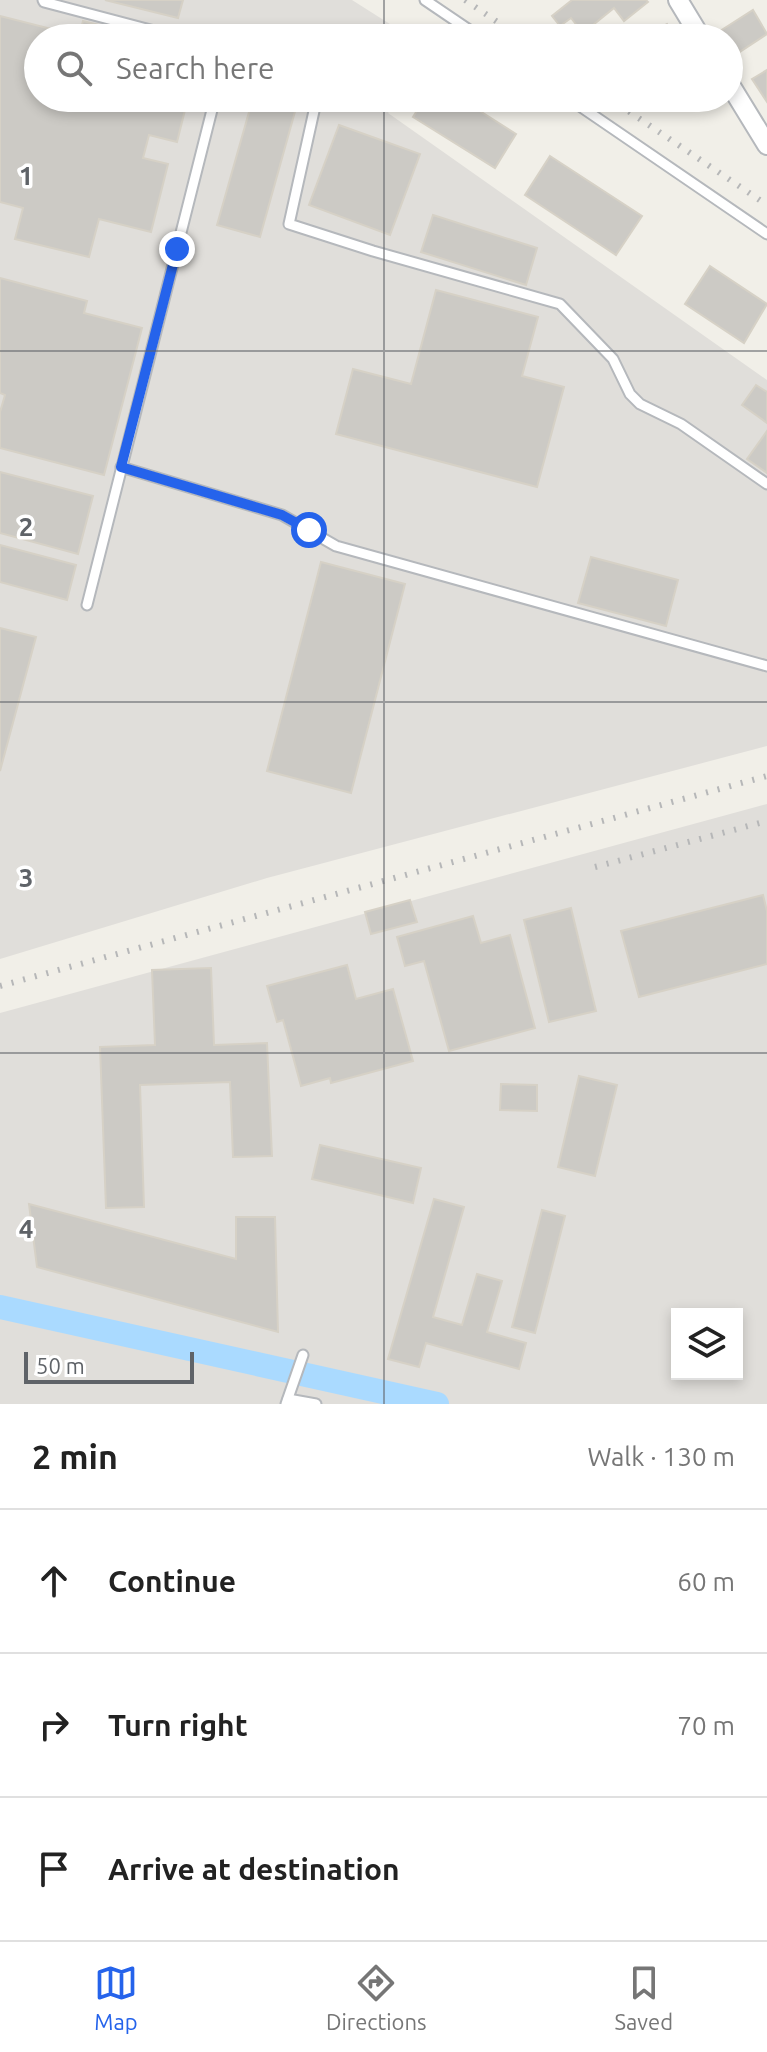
<!DOCTYPE html>
<html lang="en">
<head>
<meta charset="utf-8">
<style>
  :root { --surface:#fff; --page:#f6f6f6; --text:#222; --muted:#767676; --line:#e0e0e0; --accent:#2563eb }
  body { margin:0; font-family:Ubuntu,sans-serif; background:var(--page); color:var(--text) }
  .controls { position:absolute; right:24px; bottom:24px; display:grid; overflow:hidden; border-radius:0px; box-shadow:0 4px 12px #0003 }
  .controls button { width:72px; height:72px; display:grid; place-items:center; padding:0; border:0; border-bottom:2px solid var(--line); background:var(--surface); color:var(--text); font:40px sans-serif }
  .scale { position:absolute; left:24px; bottom:20px; width:170px; box-sizing:border-box; padding-left:8px; border:4px solid #5f6368; border-top:0; font-size:22px; line-height:28px; white-space:nowrap; color:#5f6368; -webkit-text-stroke:6px #fff; paint-order:stroke }
  .stop { position:absolute; width:24px; height:24px; margin:-18px; border:6px solid #2563eb; border-radius:50%; background:#fff }
  .stop.end { background:#2563eb; border-color:#fff; box-shadow:0 2px 8px #0008 }
  .list { margin:0; padding:0; list-style:none }
  h2 { display:flex; justify-content:space-between; align-items:center; height:104px; margin:0; padding:0 32px; font-size:34px }
  h2 small { font-size:26px; font-weight:400; color:var(--muted) }
  .list li { display:grid; grid-template-columns:52px 1fr auto; gap:24px; align-items:center; box-sizing:border-box; height:144px; padding:0 32px; border-top:2px solid var(--line) }
  .list b { display:block; font-size:30px; white-space:nowrap }
  .list em { font-size:26px; font-style:normal; color:var(--muted) }
  .icon { flex:none; width:44px; height:44px; fill:none; stroke:currentColor; stroke-width:2; stroke-linecap:round; stroke-linejoin:round }
  .map { position:relative; flex:none; width:767px; height:1404px; overflow:hidden }
  .search { position:absolute; background:var(--surface); box-shadow:0 4px 12px #0003; left:24px; right:24px; top:24px; height:88px; display:flex; align-items:center; gap:20px; box-sizing:border-box; padding:0 28px; border-radius:44px; color:var(--muted); font-size:30px }
  .sheet { height:536px; background:var(--surface) }
  nav { display:flex; justify-content:space-around; align-items:center; box-sizing:border-box; height:112px; border-top:2px solid var(--line); background:var(--surface); font-size:22px; color:var(--muted) }
  nav a { display:grid; justify-items:center; gap:4px }
  nav .on { color:var(--accent) }
  .map>svg:first-child { display:block }
  .industrial { fill:#e0deda; fill-rule:evenodd }
  .lines { fill:none; stroke-linecap:round; stroke-linejoin:round }
  .canal { stroke:#aadaff; stroke-width:24 }
  .building { fill:#cccac5; stroke:#d6d1c6; stroke-width:2 }
  .service-casing { stroke:#b5b8bc; stroke-width:13 }
  .minor-casing { stroke:#b5b8bc; stroke-width:22 }
  .service { stroke:#fff; stroke-width:9 }
  .minor { stroke:#fff; stroke-width:18 }
  .rail { stroke:#b6b7b8; stroke-width:6; stroke-dasharray:2 10; stroke-linecap:butt }
  .route { stroke:#2563eb; stroke-width:10 }
  .grid { fill:none; stroke:#5f6368; stroke-width:2; stroke-opacity:0.55 }
  .grid-label { font-size:26px; text-anchor:middle; font-weight:bold; fill:#5f6368; stroke:#fff; stroke-width:7; stroke-linejoin:round; paint-order:stroke }
</style>
</head>
<body>
<div class="map">
<svg width="767" height="1404" viewBox="0 0 767 1404">
  <rect width="100%" height="100%" fill="#f1efe8"/>
  <g class="industrial">
    <path d="M0 0H352L412 38H38V98H398L388 113 767 380V746L267 878 0 959Z"/>
    <path d="M767 804V1404H0V1013ZM677 1314H737V1374H677Z"/>
  </g>
  <g class="lines">
    <path class="canal" d="M0 1307 437 1404"/>
  </g>
  <g class="building">
    <path d="M105 0H183L178 18Z"/>
    <path d="M572 0H646L648 2 624 21 614 8 583 33 571 18 560 26 552 16Z"/>
    <path d="M753 10 767 34 735 55 729 45V38H724L720 31Z"/>
    <path d="M0 16 79 36 83 21 151 38H38V98H188L177 142 149 135 143 158 168 164 151 232 99 219 89 257 15 239 23 208 0 202Z"/>
    <path d="M667 24 675 38H640Z"/>
    <path d="M286 26 323 33 322 38H284Z"/>
    <path d="M767 70V102L752 79Z"/>
    <path d="M253 98 296 108 260 237 217 225Z"/>
    <path d="M425 98H473L469 104 516 134 495 168 413 117Z"/>
    <path d="M339 125 420 154 390 235 309 205Z"/>
    <path d="M550 156 642 216 616 255 525 195Z"/>
    <path d="M433 215 537 248 526 285 421 252Z"/>
    <path d="M710 266 767 304 744 343 685 304Z"/>
    <path d="M0 278 87 301 84 313 142 328 104 475 0 448V412L5 395 0 393Z"/>
    <path d="M436 290 538 317 522 376 564 387 537 487 336 434 353 369 411 384Z"/>
    <path d="M756 385 767 392V423L742 405Z"/>
    <path d="M767 431V473L747 459Z"/>
    <path d="M0 472 93 496 78 554 0 533Z"/>
    <path d="M0 545 76 565 67 600 0 582Z"/>
    <path d="M591 557 678 580 666 626 578 603Z"/>
    <path d="M321 562 405 584 351 793 267 771Z"/>
    <path d="M0 628 36 637 0 771Z"/>
    <path d="M763 895 767 911V964L639 997 621 931Z"/>
    <path d="M410 900 417 922 371 934 365 912Z"/>
    <path d="M571 908 596 1011 549 1022 524 920Z"/>
    <path d="M473 916 481 943 510 935 535 1028 449 1051 424 961 405 966 397 937Z"/>
    <path d="M347 965 356 999 393 989 413 1061 331 1083 330 1078 301 1086 283 1020 277 1022 267 986Z"/>
    <path d="M211 968 214 1045 267 1043 272 1156 233 1157 230 1082 140 1085 144 1207 106 1208 100 1047 155 1045 152 970Z"/>
    <path d="M579 1076 617 1085 595 1176 558 1167Z"/>
    <path d="M501 1084 537 1085V1111L500 1110Z"/>
    <path d="M320 1145 421 1168 413 1203 312 1179Z"/>
    <path d="M434 1199 464 1207 433 1317 462 1325 477 1274 502 1281 487 1332 526 1343 519 1369 426 1343 419 1367 388 1359Z"/>
    <path d="M29 1204 236 1259V1217H275L278 1332 37 1267Z"/>
    <path d="M542 1210 565 1216 535 1333 512 1327Z"/>
  </g>
  <g class="lines">
    <g class="service-casing">
      <g id="service">
        <path d="M43 0 44 2 181 38"/>
        <path d="M425 0 481 38"/>
        <path d="M310 98 314 111 289 224 373 251 560 304 613 359 630 394 640 404 681 424 767 484"/>
        <path d="M568 98 767 234"/>
        <path d="M121 467 282 515 336 546 767 666"/>
        <path d="M87 605 215 98"/>
        <path d="M288 1399 316 1404"/>
        <path d="M286 1404 303 1355"/>
      </g>
    </g>
    <g class="minor-casing">
      <g id="minor">
        <path d="M678 0 701 38"/>
        <path d="M729 83 767 145"/>
      </g>
    </g>
    <use href="#service" class="service"/>
    <use href="#minor" class="minor"/>
    <g class="rail">
      <path d="M465 0 521 38"/>
      <path d="M609 98 767 205"/>
      <path d="M595 867 767 821"/>
      <path d="M0 986 767 776"/>
    </g>
  </g>
  <g class="lines">
    <path class="route" d="M177 249 121 467 282 515 309 530"/>
  </g>
  <path class="grid" d="M384 0V38M384 98V1404M0 351H767M0 702H767M0 1053H767"/>
  <g class="grid-label">
    <text x="26" y="185">1</text>
    <text x="26" y="536">2</text>
    <text x="26" y="887">3</text>
    <text x="26" y="1238">4</text>
  </g>
</svg>
<div class="controls">
<button><svg class="icon" aria-label="layers" viewBox="0 0 24 24"><path d="M12 4l9 5-9 5-9-5zM3 14l9 5 9-5"/></svg></button>
</div>
<div class="scale">50 m</div>
<div class="stop" style="left:309px;top:530px"></div>
<div class="stop end" style="left:177px;top:249px"></div>
<div class="search"><svg class="icon" aria-label="search" viewBox="0 0 24 24"><circle cx="10" cy="10" r="6"/><path d="M15 15l6 6"/></svg>Search here</div>
</div>
<section class="sheet">
<h2>2 min<small>Walk · 130 m</small></h2>
<ul class="list">
<li><svg class="icon" aria-label="ahead" viewBox="0 0 24 24"><path d="M12 20V5M6 11l6-6 6 6"/></svg><div><b>Continue</b></div><em>60 m</em></li>
<li><svg class="icon" aria-label="right" viewBox="0 0 24 24"><path d="M7 20v-9h11M14 6l5 5-5 5"/></svg><div><b>Turn right</b></div><em>70 m</em></li>
<li><svg class="icon" aria-label="arrive" viewBox="0 0 24 24"><path d="M6 21V4h12l-3 4 3 4H6"/></svg><div><b>Arrive at destination</b></div></li>
</ul>
</section>
<nav>
<a class="on"><svg class="icon" aria-label="map" viewBox="0 0 24 24"><path d="M3 6l6-2 6 2 6-2v14l-6 2-6-2-6 2zM9 4v14M15 6v14"/></svg>Map</a>
<a><svg class="icon" aria-label="directions" viewBox="0 0 24 24"><path d="M12 3l9 9-9 9-9-9zM9 14v-3h6M13 9l2 2-2 2"/></svg>Directions</a>
<a><svg class="icon" aria-label="saved" viewBox="0 0 24 24"><path d="M7 4h10v16l-5-4-5 4z"/></svg>Saved</a>
</nav>
</body>
</html>
